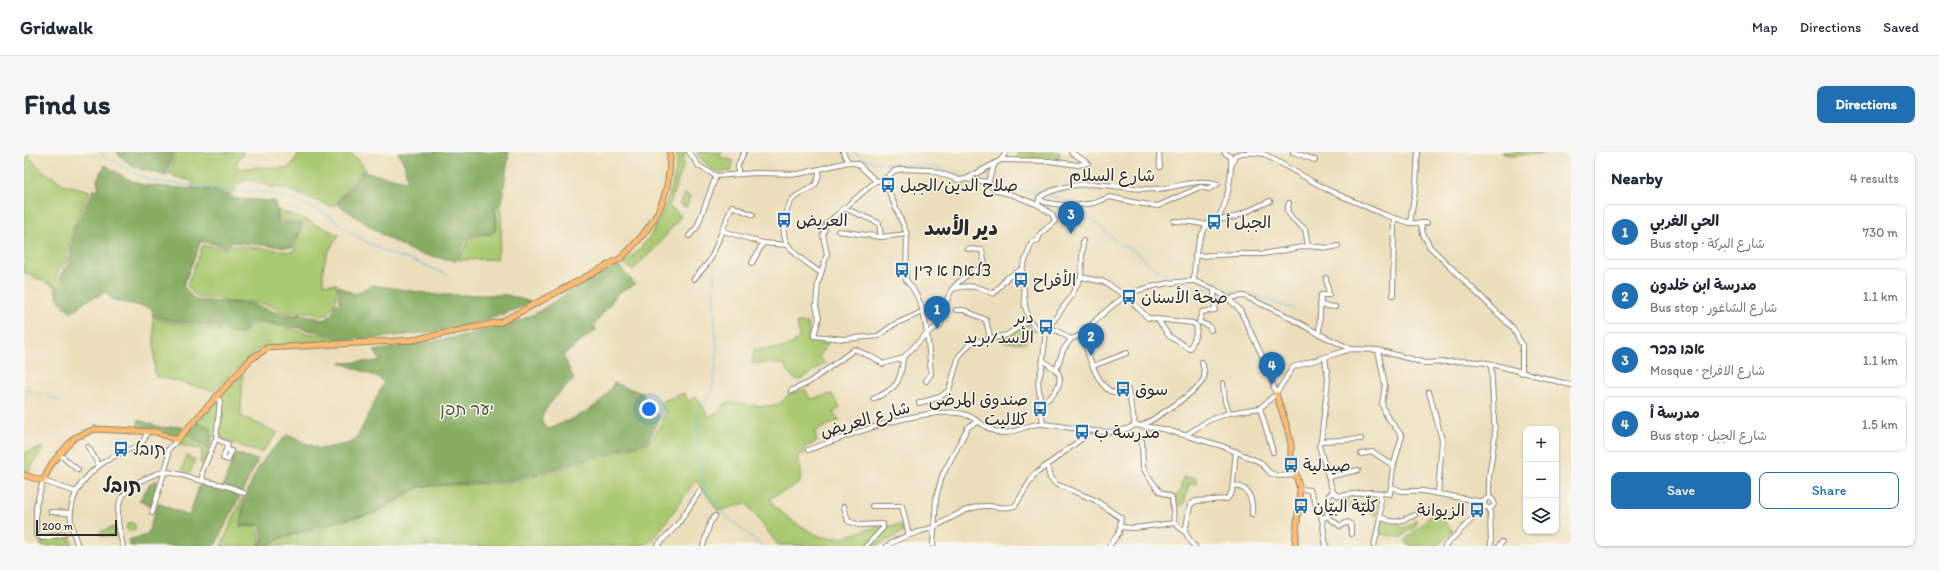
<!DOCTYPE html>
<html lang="en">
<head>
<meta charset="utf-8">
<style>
  :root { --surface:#fff; --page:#f6f6f7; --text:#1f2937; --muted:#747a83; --line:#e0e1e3; --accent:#1f6fb2 }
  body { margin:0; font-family:Itim,"Playpen Sans Arabic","Playpen Sans Hebrew",sans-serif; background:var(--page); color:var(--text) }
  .controls { position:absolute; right:12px; bottom:12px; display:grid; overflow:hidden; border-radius:8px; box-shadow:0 1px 3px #0004 }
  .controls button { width:36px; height:36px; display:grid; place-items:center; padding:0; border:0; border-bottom:1px solid var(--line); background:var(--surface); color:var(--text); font:20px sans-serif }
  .scale { position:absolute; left:12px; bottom:10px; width:81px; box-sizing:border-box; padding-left:4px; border:2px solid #2b2b2b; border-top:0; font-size:11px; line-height:14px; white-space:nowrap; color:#2b2b2b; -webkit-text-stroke:3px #fbf7ec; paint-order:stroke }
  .you { position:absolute; left:625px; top:257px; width:14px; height:14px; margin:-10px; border:3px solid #fff; border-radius:50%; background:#1a73e8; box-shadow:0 0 0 6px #1a73e833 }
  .badge { display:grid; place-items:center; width:26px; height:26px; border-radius:50%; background:var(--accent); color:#fff; font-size:13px; font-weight:700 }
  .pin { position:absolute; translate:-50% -33px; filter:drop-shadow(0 1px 2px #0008) }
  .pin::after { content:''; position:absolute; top:21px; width:14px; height:12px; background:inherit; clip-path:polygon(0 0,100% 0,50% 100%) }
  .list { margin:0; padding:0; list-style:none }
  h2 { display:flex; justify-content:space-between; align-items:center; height:52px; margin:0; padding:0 16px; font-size:17px }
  h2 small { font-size:13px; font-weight:400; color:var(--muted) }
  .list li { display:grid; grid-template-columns:26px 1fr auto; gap:12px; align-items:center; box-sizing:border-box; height:56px; margin:0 8px 8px; padding:0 8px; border:1px solid var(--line); border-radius:8px }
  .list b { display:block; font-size:15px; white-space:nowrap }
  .list p { margin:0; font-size:13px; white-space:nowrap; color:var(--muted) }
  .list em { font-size:13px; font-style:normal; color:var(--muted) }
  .actions { display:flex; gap:8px; padding:12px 16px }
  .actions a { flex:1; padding:9px 0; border:1px solid var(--accent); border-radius:8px; text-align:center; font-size:14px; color:var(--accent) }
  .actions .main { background:var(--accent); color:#fff }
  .icon { flex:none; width:22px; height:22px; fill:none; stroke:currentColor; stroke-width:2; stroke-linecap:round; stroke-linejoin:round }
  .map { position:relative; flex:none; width:1547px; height:394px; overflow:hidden; border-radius:8px }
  header { display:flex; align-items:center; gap:24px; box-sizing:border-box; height:56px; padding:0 20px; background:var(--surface); border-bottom:1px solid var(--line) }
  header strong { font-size:19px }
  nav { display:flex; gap:22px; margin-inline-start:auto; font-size:14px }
  .intro { display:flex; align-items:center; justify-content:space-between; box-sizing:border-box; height:96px; padding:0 24px }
  h1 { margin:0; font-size:28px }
  .button { padding:10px 18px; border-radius:8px; background:var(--accent); color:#fff; font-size:14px; font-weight:700 }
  main { display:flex; gap:24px; padding:0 24px }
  aside { flex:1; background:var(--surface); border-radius:8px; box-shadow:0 1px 3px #0004 }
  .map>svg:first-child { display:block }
  .green { fill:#aac971; stroke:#6a7a4e }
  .forest { fill:#87ad63; stroke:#596c47 }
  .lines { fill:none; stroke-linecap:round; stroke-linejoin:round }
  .stream { stroke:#68bee5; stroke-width:1 }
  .minor-casing { stroke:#8c8473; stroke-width:6 }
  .major-casing { stroke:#8c8473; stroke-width:7 }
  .minor { stroke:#fff; stroke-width:4 }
  .major { stroke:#febc70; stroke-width:5 }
  .labels { text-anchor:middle; stroke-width:3; stroke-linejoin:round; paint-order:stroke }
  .street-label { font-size:17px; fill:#2b2b2b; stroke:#fbf7ec }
  .poi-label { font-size:17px; fill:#2b2b2b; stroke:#fbf7ec; text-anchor:start }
  .park-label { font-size:17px; fill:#515a40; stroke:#fbf7ec }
  .quarter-label { font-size:19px; font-weight:bold; fill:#2b2b2b; stroke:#fbf7ec }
  .district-label { font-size:21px; font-weight:bold; fill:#2b2b2b; stroke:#fbf7ec }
</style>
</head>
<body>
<header>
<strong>Gridwalk</strong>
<nav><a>Map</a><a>Directions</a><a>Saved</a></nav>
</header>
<div class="intro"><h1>Find us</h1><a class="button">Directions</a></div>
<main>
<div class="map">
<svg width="1547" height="394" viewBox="0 0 1547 394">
  <rect width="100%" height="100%" fill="#fbf7ec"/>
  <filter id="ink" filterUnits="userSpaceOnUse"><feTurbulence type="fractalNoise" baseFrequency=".025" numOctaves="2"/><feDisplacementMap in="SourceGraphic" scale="8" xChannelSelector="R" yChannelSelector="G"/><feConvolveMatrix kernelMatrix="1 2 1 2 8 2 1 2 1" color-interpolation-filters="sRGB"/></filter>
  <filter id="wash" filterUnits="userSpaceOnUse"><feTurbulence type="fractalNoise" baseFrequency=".012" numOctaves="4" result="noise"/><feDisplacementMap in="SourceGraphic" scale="16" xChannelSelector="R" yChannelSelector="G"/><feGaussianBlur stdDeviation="0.9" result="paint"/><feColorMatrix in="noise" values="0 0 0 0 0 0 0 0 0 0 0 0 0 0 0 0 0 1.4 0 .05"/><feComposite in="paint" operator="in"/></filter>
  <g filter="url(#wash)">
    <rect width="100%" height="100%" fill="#ecdebb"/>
    <g class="green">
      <path d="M0 0 18 18 39 32 66 39 50 73 42 110 31 124 40 131 38 137 0 121Z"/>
      <path d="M152 0H220L212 11 215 17 234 15 265 16 276 0H324L334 7 342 18 336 21 309 55 265 38 247 35 229 29 216 30 207 43 194 39 167 36 170 30 145 23Z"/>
      <path d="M653 0H662L660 3 659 15 645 54 657 64 634 93 609 118 599 112C610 102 623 91 630 77 640 61 655 19 653 0Z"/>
      <path d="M673 0H698L695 5 710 9 707 19C687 22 683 15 673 0Z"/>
      <path d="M994 0H1036L1035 5 994 6Z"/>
      <path d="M1478 0H1536L1488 4Z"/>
      <path d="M659 42 666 44 663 55 656 53Z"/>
      <path d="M472 56 478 57 477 87 473 107 435 108C439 102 441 93 445 88 450 82 463 84 470 81L473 76Z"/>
      <path d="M253 58 282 68 315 83C304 99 296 112 300 132H313L312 148 304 162 298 164 288 160H257L245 153 227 150H204L196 147 172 145 163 133 179 93 202 97 208 93 269 100 279 72 255 68Z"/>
      <path d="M129 167 220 183 226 172C247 167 268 180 289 182 296 183 301 182 307 185L309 188 242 194 232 199 190 239 131 224Z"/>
      <path d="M1001 169 1010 177 1001 191 979 190 977 184 983 183Z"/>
      <path d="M773 171H784L785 186 796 192 804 191 795 205 801 211 776 228 770 227 759 212 728 211 730 197C746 197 763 199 775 186Z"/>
      <path d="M219 220 217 264 254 281 237 301 189 284 180 313 176 311 178 298 156 293 157 288Z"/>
      <path d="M781 237 786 247 808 242 816 256 809 261 816 268 791 279 793 290 781 295 779 302 773 305C777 315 779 322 775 332L746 346 751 355 771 371 797 385 817 386 851 375 877 373 880 380 852 394 754 393 722 351 694 359 672 328 629 388 616 394H243L260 385 298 376 311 370 352 361 396 335 491 330 627 290 641 262 637 250 660 241 664 249 673 245 685 265 695 259 701 251C719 249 737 258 754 252 759 250 762 244 766 242 771 240 777 239 781 237Z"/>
      <path d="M20 295 5 320 0 318V301Z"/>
      <path d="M163 304 171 308 166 321 158 318Z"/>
      <path d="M1159 325 1172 326V332H1165L1160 352 1150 356 1149 346 1156 339Z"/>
      <path d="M220 342 216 375 233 374 237 387 234 394H197Z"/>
      <path d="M1313 346C1326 351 1339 350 1352 353L1354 364 1329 355H1320L1312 350Z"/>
      <path d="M1411 360 1429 379 1413 394H1386L1381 388Z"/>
      <path d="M1392 367V374L1377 385 1355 382 1358 370 1376 371 1377 376 1386 373Z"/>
      <circle cx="107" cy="375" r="4.5"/>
      <path d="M90 375 92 384H77L75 380Z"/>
      <path d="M41 384 46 385 49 394H17V388Z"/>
    </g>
    <g class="forest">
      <path d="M92 0H150L142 24 109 15Z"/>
      <path d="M374 0H485L477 54 470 55C479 97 457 73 443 87 437 93 438 103 432 109L397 102 388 99 365 87 313 52 339 20 383 29 381 13Z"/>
      <path d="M81 13 100 25 118 33 185 38 214 47 251 49 254 70 278 73 268 96 208 90 202 95 177 89 159 134 171 148 228 152 256 162 282 163 299 168C307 165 309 161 311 153L318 150 315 149 314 134 331 142 349 133 414 143H483L507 150C450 180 376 184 312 189L309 184 305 182 237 169 225 170 219 181H214L200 177 129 165 128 156 88 148 82 140 62 149 48 160C39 155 32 146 31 136L39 139 44 132 35 124 45 111 51 75 70 37H75L73 28Z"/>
      <path d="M594 113 611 132 594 141 570 173 572 178 539 203 550 228C542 234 514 260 518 270 519 273 523 276 525 277 553 264 573 260 590 231L618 241 635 265 625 289 490 328 396 334 352 360 310 370 258 385 242 394H235L239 387 236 373 217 374C221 334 233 310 263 283L296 297 323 292 332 288 360 230 354 225 317 211 357 209 350 199 423 187 488 172 512 161 563 129Z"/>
      <path d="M114 268 139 276 156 274 161 277 154 284H148L134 277 114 276Z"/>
      <path d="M171 270 188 276 185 298 162 281Z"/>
      <path d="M211 301 234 308 191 394H106L104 388 123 383 134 351 165 364 176 332 197 340Z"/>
      <path d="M132 328 134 331 127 354 115 349 126 332Z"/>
    </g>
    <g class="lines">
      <g class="stream">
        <path d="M76 0 83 6 125 28 207 39H233L272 48 302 62 337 87 360 99 398 112 424 123"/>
        <path d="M830 0C850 18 890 10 915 16 923 18 931 22 939 25"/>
        <path d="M951 30 965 34"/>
        <path d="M970 35 1019 41"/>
        <path d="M1024 43 1039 47 1046 52"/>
        <path d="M1051 55 1064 64 1094 91 1111 99 1130 116 1156 128"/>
        <path d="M691 119 689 136 693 203 691 222 687 242 673 260 672 274 678 325 681 337 702 364 738 394"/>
        <path d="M1162 131 1173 136 1185 137"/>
        <path d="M1195 138C1225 140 1242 146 1270 158"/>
        <path d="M0 237 38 249"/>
      </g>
    </g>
  </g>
  <g filter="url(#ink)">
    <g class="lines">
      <g class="minor-casing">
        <g id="minor">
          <path d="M665 0 675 14 692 24 731 21 775 22 824 10 834 12 852 29 860 28 870 19 878 17 907 18 935 28 942 27 977 8 982 0"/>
          <path d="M819 0 824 10"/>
          <path d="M1135 0 1136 15"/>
          <path d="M1200 0 1207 5C1208 22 1204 55 1192 68L1186 69C1172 87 1170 107 1170 129L1190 137 1206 148 1216 158 1243 214 1252 242"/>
          <path d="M1269 0 1291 8"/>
          <path d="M977 8 1026 9 1054 13 1064 11 1047 0"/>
          <path d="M971 11 964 30 971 38 989 43 1014 53 1028 62 1031 69 1016 82 1014 88 1008 90 998 117 1001 154 1005 168 1012 176 1022 179 1018 215 1014 230 1019 272"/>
          <path d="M1208 12 1211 3C1219 0 1231 0 1240 2L1302 37 1361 63 1386 71H1403"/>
          <path d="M795 18C795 38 784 35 771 45 760 54 756 82 764 93 771 104 786 113 797 121"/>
          <path d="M714 22V13L720 0"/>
          <path d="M943 27 964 30"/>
          <path d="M860 28 883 82 882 128C904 150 904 192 907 222L902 229"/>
          <path d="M852 29 802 72 799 83 803 102 794 131 792 154 795 166 790 184 820 187 854 184 869 173 898 160"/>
          <path d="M1015 46 1020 50 1030 52 1049 54 1070 51 1086 45 1113 51 1134 54 1176 35 1185 37 1193 32"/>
          <path d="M1265 51 1263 59 1269 67 1281 77 1284 94"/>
          <path d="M1014 53 1015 46C1023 39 1036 36 1046 34 1074 28 1105 39 1133 37 1154 36 1173 25 1194 32"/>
          <path d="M820 56 855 71 857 85"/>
          <path d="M1192 68 1211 65 1246 49"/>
          <path d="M1150 69 1168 70 1183 73"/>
          <path d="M1386 71 1392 33 1394 0"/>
          <path d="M1397 71 1399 82 1406 95 1489 176 1498 193V221"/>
          <path d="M699 79 739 91 763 93"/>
          <path d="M814 79 857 85 883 82"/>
          <path d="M665 84 673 75 692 24"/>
          <path d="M1171 104 1213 102H1239L1284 94 1305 96 1314 94"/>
          <path d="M728 111 739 91"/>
          <path d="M1057 125 1080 130 1102 144 1124 166 1169 171 1173 174 1172 182 1166 197 1145 184 1134 168"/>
          <path d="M670 127 684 111 688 104 708 54 729 63"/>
          <path d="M928 137C943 132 956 134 969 142L983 126 998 117"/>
          <path d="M1369 143 1370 66"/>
          <path d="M1206 148 1210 145 1220 144 1257 161 1295 182 1327 197"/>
          <path d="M1296 153 1311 155"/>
          <path d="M932 158H940L962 168 966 185"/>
          <path d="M1187 178 1185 174 1175 170 1178 160 1191 158 1190 137"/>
          <path d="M1022 179 1046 146 1057 125 1059 89"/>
          <path d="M1022 179 1032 178 1047 187 1062 181"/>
          <path d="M1295 182 1297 143H1305L1302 126"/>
          <path d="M1301 206 1304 228 1297 289 1295 294 1309 340"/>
          <path d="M1069 214 1103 201"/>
          <path d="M1032 219 1039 198 1047 187"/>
          <path d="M1199 231 1201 249 1205 261"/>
          <path d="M767 239 784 231 831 197C841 203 851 205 859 212L879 206 902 182 917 172C922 139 931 127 961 114L958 98 944 97"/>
          <path d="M1405 240 1418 288 1414 342"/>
          <path d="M192 245 196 249 192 287 204 292 199 306 204 308 207 299 203 297"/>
          <path d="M849 247C872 237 877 231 879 206"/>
          <path d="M895 251 916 245 925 238 935 204 947 191 983 183 1005 168"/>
          <path d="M1017 251C1027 247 1043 230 1032 218 1028 215 1023 212 1019 208"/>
          <path d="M1236 256 1249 300"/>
          <path d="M1111 273 1104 238C1098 239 1092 242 1086 239 1074 232 1058 195 1062 182 1063 176 1071 169 1075 165 1083 158 1092 150 1102 144 1117 135 1152 129 1170 129"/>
          <path d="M1118 274C1131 266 1176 239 1180 226 1181 221 1179 214 1178 210"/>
          <path d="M1162 283 1185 268 1205 261 1236 256 1252 242 1269 215 1327 197 1354 198 1401 211 1442 209 1464 211 1547 233"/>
          <path d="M1118 289 1119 315 1124 324 1136 340 1148 345 1150 371 1161 380"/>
          <path d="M1297 289 1337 287"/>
          <path d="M64 295 75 313"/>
          <path d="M784 298C826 283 870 265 915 261 925 260 937 260 945 264 955 269 966 280 977 281 990 282 1003 272 1016 272 1042 272 1087 289 1111 273L1139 277 1198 294 1236 310 1246 321 1255 324 1271 323"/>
          <path d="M35 302 54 318"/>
          <path d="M1337 302 1349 300 1370 314"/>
          <path d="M1023 314 1026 326 1032 332 1071 348 1097 366 1096 375 1110 376 1150 371"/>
          <path d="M1304 325 1334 318"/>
          <path d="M179 329 178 320 192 287"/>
          <path d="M1209 333C1226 335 1229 348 1228 362"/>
          <path d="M1367 335 1378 339H1399L1460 350"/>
          <path d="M1276 337 1286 338 1298 367 1303 364 1305 343 1309 340 1314 344 1346 340 1366 342 1369 315 1378 284 1362 263 1358 252 1361 233 1354 198"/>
          <circle cx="1465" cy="351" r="5"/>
          <path d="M1465 346V325L1471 284 1467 212"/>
          <path d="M820 354 824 369 835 373 859 372V376L842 394"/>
          <path d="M848 354H878L885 383"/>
          <path d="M1466 357 1467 394"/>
          <path d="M27 360 47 361"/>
          <path d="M128 361 144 308V298L153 288"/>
          <path d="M1303 364 1316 374 1324 370 1327 373V382"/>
          <path d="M1357 365C1371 373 1377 369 1391 363"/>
          <path d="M1298 367 1302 394"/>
          <path d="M40 382 19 386 12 383V354L19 329 52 340"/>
          <path d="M54 394C50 383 45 370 47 358 50 331 74 311 97 301 111 294 118 297 123 280"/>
          <path d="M99 394C91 365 88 342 120 327 126 325 134 320 140 320 152 319 167 327 179 329 194 332 205 333 220 341"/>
          <path d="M633 394 654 372 676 339"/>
          <path d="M679 394 686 371 691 364"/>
          <path d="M863 394C878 383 895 381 912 374 928 366 942 355 960 354 972 353 978 358 991 354L1010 323 1060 285 1063 280"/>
          <path d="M909 394 912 346 918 324 944 275 953 270"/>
          <path d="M1085 394 1095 381 1096 375"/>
          <path d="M1171 394 1169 393 1161 380 1166 353 1172 349 1203 347 1208 340 1212 299"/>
          <path d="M1350 394C1354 374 1359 362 1355 341"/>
          <path d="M1421 394 1460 355"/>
          <path d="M1475 394 1478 390"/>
        </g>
      </g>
      <g class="major-casing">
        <g id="major">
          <path d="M1252 242 1263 275 1267 292V306L1276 337 1271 394"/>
          <path d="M0 323 19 329 28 311 50 286 71 277 132 280 153 288 227 207 243 196 388 188 477 170 597 106C630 75 647 47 646 0"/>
        </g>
      </g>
      <use href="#minor" class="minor"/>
      <use href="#major" class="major"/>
    </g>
  </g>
  <defs>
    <g id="bus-bare" transform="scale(1.2)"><path d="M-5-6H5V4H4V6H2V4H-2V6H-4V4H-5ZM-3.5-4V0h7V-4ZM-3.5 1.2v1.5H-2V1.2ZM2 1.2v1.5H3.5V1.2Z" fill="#1f6fb2" stroke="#fbf7ec" stroke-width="2.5" paint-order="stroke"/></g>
  </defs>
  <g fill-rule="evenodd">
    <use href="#bus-bare" x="864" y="33"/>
    <use href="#bus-bare" x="760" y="68"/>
    <use href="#bus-bare" x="1190" y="70"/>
    <use href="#bus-bare" x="878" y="118"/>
    <use href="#bus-bare" x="997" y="128"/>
    <use href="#bus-bare" x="1105" y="145"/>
    <use href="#bus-bare" x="1022" y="175"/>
    <use href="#bus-bare" x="1099" y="237"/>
    <use href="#bus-bare" x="1016" y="257"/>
    <use href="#bus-bare" x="1058" y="280"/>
    <use href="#bus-bare" x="97" y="297"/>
    <use href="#bus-bare" x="1267" y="313"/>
    <use href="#bus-bare" x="1277" y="354"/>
    <use href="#bus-bare" x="1453" y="358"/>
  </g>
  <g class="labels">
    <g class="street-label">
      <text x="1088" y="29">شارع السلام</text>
      <text transform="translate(841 267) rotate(-16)" y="6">شارع العريض</text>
    </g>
    <g class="poi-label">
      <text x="876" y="39">صلاح الدين/الجبل</text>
      <text x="772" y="74">العريض</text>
      <text x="1202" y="76">الجبل أ</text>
      <text x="890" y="124">צלאח א דין</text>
      <text x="1009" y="134">الأفراح</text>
      <text x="1117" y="151">صحة الأسنان</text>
      <text x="1010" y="171" text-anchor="end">دير<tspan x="1010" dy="20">الأسد/بريد</tspan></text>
      <text x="1111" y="243">سوق</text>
      <text x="1004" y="253" text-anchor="end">صندوق المرضى<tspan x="1004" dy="20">كلاليت</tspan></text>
      <text x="1070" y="286">مدرسة ب</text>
      <text x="109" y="303">תובל</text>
      <text x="1279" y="319">صيدلية</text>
      <text x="1289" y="360">كلّيّة البيّان</text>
      <text x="1441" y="364" text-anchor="end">الزيوانة</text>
    </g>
    <g class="park-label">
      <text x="443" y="263">יער תפן</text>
    </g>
    <g class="quarter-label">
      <text x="98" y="340">תובל</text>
    </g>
    <g class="district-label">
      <text x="937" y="83">دير الأسد</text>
    </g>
  </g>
</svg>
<div class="controls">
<button>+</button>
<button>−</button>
<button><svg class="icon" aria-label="layers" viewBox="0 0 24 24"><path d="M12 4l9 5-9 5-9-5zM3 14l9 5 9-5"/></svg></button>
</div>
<div class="scale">200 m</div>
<div class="you"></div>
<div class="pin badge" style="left:913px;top:177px">1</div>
<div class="pin badge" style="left:1067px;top:204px">2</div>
<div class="pin badge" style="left:1047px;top:82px">3</div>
<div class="pin badge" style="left:1248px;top:233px">4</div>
</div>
<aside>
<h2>Nearby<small>4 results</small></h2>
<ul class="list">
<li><span class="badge">1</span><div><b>الحي الغربي</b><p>Bus stop · شارع البركة</p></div><em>730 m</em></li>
<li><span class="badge">2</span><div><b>مدرسة ابن خلدون</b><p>Bus stop · شارع الشاغور</p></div><em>1.1 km</em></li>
<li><span class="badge">3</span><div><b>אבו בכר</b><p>Mosque · شارع الافراح</p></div><em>1.1 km</em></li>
<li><span class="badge">4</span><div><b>مدرسة أ</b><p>Bus stop · شارع الجبل</p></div><em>1.5 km</em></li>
</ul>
<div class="actions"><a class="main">Save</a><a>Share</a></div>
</aside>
</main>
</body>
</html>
